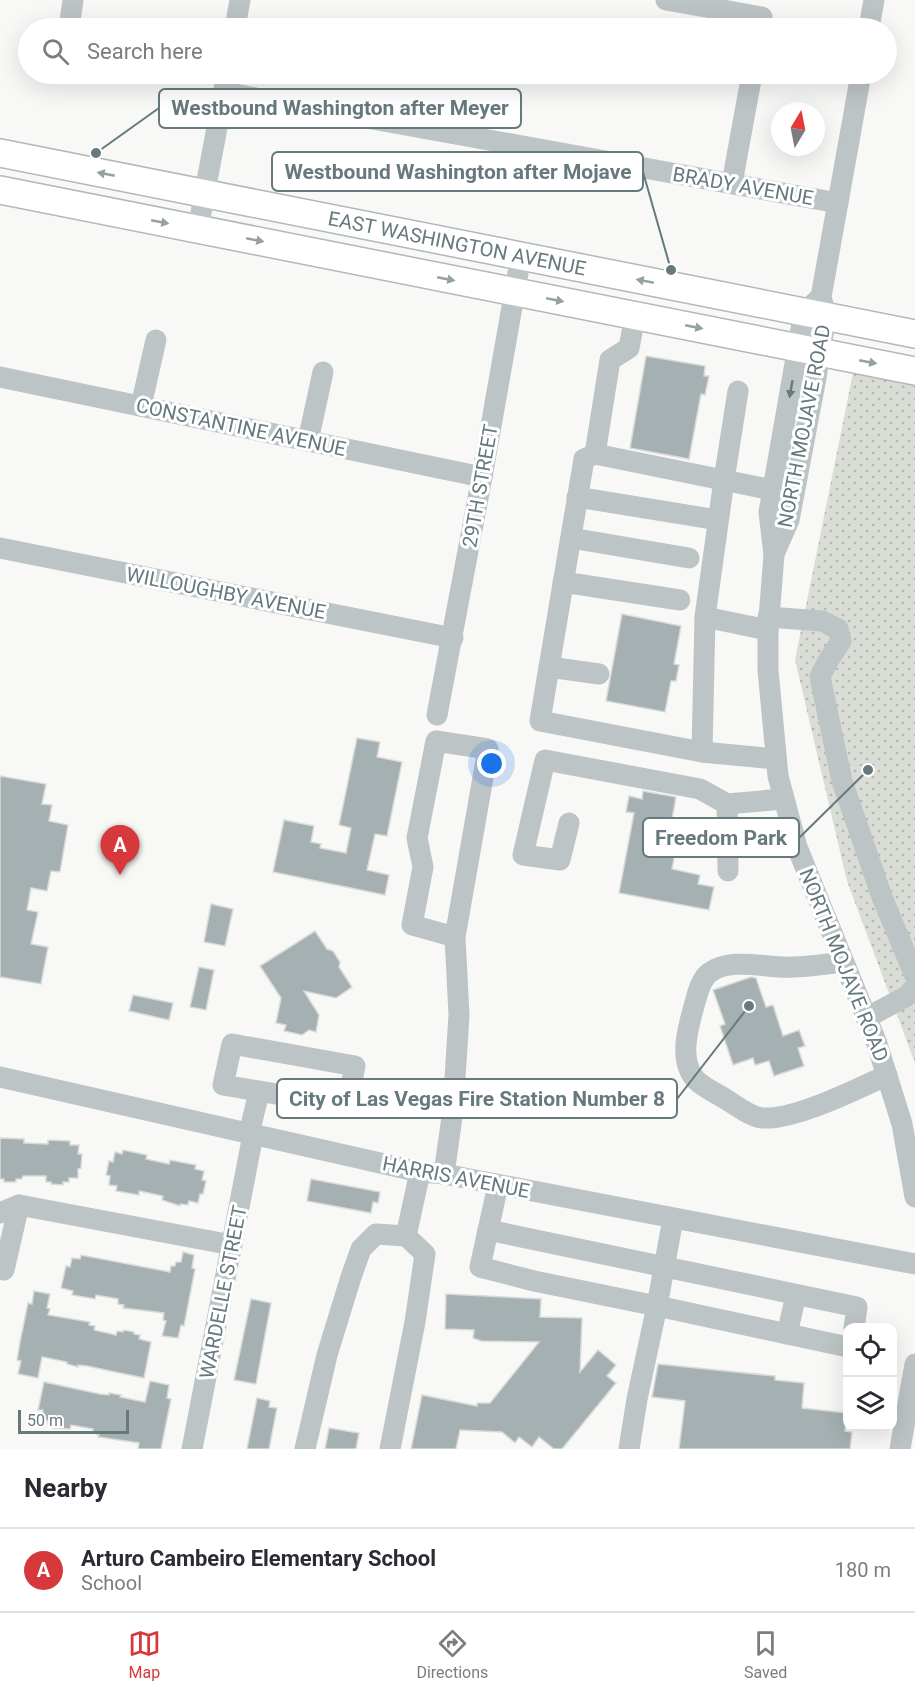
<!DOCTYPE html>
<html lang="en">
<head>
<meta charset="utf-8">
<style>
  :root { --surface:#fff; --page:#f2f2f3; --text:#2b2b33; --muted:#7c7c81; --line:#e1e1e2; --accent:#d6383c }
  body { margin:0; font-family:Roboto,sans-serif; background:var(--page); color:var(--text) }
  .controls { position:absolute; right:18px; bottom:18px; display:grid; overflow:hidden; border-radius:12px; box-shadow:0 6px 24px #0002 }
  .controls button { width:54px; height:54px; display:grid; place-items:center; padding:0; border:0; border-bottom:2px solid var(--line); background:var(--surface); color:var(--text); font:30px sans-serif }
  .compass { position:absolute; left:771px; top:102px; width:54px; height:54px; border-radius:50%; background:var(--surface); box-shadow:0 6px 24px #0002; rotate:10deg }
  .scale { position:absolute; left:18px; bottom:15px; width:111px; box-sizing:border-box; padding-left:6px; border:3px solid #667a7e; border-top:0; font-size:16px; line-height:21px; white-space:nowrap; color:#667a7e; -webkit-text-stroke:4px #fff; paint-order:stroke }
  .you { position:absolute; left:492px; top:764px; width:21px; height:21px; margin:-15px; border:4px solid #fff; border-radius:50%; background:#1a73e8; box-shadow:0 0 0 9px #1a73e833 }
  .badge { display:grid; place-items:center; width:39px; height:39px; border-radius:50%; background:var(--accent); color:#fff; font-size:20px; font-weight:700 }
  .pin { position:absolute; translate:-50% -50px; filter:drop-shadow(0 2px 3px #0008) }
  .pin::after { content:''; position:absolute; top:32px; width:21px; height:18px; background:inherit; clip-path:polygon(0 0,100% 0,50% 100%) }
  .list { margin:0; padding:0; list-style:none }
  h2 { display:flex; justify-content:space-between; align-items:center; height:78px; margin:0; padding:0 24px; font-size:26px }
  h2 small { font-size:20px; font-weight:400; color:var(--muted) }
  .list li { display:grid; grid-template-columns:39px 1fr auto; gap:18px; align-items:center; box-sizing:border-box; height:84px; padding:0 24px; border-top:2px solid var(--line) }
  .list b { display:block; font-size:22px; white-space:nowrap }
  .list p { margin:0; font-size:20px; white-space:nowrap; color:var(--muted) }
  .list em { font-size:20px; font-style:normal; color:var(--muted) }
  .icon { flex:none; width:33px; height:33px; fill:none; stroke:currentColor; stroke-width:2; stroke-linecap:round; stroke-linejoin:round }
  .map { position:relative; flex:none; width:915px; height:1449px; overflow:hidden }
  .search { position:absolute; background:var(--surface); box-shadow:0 6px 24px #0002; left:18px; right:18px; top:18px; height:66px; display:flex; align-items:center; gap:15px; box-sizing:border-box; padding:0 21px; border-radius:33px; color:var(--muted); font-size:22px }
  .sheet { height:162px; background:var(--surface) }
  nav { display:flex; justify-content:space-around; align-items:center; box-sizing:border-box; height:84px; border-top:2px solid var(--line); background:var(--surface); font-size:16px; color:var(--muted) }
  nav a { display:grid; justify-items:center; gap:3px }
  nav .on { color:var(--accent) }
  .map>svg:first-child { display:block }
  .park { fill:url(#park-dots) }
  .building { fill:#a5b0b2; stroke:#dadad8; stroke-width:1.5 }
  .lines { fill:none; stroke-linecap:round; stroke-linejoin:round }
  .major-casing { stroke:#b1b8ba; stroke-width:30 }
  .minor { stroke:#bdc4c5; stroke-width:21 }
  .major { stroke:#fff; stroke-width:27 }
  .oneway { fill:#94a2a5 }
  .oneway2 { fill:#667a7e }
  .labels { text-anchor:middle; stroke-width:6; stroke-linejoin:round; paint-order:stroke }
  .street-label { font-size:20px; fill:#667a7e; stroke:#fff }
  .leader { fill:none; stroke:#667a7e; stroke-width:2 }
  .callout-dot { fill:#667a7e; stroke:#fff; stroke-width:2 }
  .callout { fill:#fff; stroke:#667a7e; stroke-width:2 }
  .callout-label { font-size:21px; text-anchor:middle; font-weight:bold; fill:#667a7e }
</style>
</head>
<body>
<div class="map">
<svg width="915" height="1449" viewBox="0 0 915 1449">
  <defs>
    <pattern id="park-dots" width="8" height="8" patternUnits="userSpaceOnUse" patternTransform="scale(1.5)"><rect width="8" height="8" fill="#daddd5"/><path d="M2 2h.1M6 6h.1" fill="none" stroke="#b5b8b2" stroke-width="1.8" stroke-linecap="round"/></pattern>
  </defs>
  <rect width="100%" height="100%" fill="#f8f8f6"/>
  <path class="park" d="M853 373 915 385V1063L847 881 795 660Z"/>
  <g class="building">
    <path d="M646 356 705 366 704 376H709L705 395 701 394 689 459 630 448Z"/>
    <path d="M622 614 681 626 674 664 679 665 676 681H671L665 712 606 701Z"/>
    <path d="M357 738 380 742 377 757 402 762 387 836 375 834 367 870 389 875 385 895 273 872 284 820 314 826 311 842 321 844 320 848 346 853 351 828 339 825Z"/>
    <path d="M0 776 46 784 42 804 52 805 49 821 68 825 60 872 51 871 47 891 31 888 27 910 38 912 31 944 48 947 41 984 0 977Z"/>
    <path d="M643 791 676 797 669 836 678 838 672 869 700 875 698 884 714 887 709 910 619 893 634 813 626 812 629 796 642 799Z"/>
    <path d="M211 904 233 909 225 946 204 942Z"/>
    <path d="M315 931 327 949 333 951 340 962 339 967 352 987 336 998 304 991 319 1015 316 1032 309 1030 302 1035 284 1031 286 1025 276 1023 281 998 260 966Z"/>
    <path d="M199 967 214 970 206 1010 190 1007Z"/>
    <path d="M751 977 756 978 766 1007 773 1005 783 1036 799 1030 805 1046 798 1048 804 1066 774 1076 769 1061 755 1065 753 1058 733 1065 720 1026 725 1024 713 990Z"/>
    <path d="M133 995 173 1003 169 1020 129 1011Z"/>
    <path d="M0 1138 24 1139V1143L48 1144V1140L70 1141V1145H79L78 1154H82L81 1168 78 1169V1178H69V1182H63V1185L51 1184V1182H46V1176H23L22 1179H16V1182H4V1179H0Z"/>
    <path d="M123 1150 147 1155 146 1159 169 1164 170 1160 196 1165 195 1169 204 1171 202 1180 206 1181 203 1194H200L198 1203 189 1201 188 1205 180 1204V1206L162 1200 163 1196 139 1191V1195L116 1191 117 1186 109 1185 110 1176 106 1175 109 1161 113 1162 115 1152 122 1154Z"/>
    <path d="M311 1179 380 1192 378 1203 373 1202 371 1213 307 1201Z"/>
    <path d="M183 1252 194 1255 192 1268 195 1269 184 1326 181 1325 178 1338 162 1336 166 1321 163 1320 164 1313 123 1308 124 1305 118 1304V1299L96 1295 95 1299 78 1296 72 1295 73 1291 61 1288 66 1266 70 1267 72 1258 80 1259 81 1255 170 1272 171 1266H175L176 1262H181Z"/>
    <path d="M34 1291 50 1294 47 1308 50 1309 48 1315 90 1322 89 1325 95 1326 94 1330 116 1335 117 1331 123 1332 124 1330 134 1332V1334L140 1335 139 1339 151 1342 144 1378 87 1366 78 1365V1367L67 1364V1362L42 1357 38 1378 18 1374 21 1361 17 1360 20 1342 28 1303 32 1304Z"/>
    <path d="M446 1294 541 1299 540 1317 582 1318 580 1372 598 1350 616 1365 607 1376 616 1383 562 1449H554L539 1437 532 1447 519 1437 515 1443 502 1432 460 1430 456 1449H411L422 1395 477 1406V1403H490L539 1342 481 1341 473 1338 474 1330 445 1329Z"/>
    <path d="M251 1299 271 1303 256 1384 234 1380Z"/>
    <path d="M658 1364 775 1376V1380L804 1383 802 1408 847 1413 845 1431 852 1432 850 1449H679L685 1401 652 1397Z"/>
    <path d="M150 1381 169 1385 167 1398 171 1399 161 1449H138L139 1443 98 1437 99 1435 93 1433V1429L71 1425 70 1429 53 1428 54 1426 48 1424V1421L41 1419 43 1410H38L44 1382 100 1394 109 1395V1393L121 1395 120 1397 145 1402Z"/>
    <path d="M257 1398 270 1401 269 1407 277 1408 269 1449H247Z"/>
    <path d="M329 1428 359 1433 356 1449H325Z"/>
  </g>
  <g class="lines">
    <g class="major-casing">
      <g id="major">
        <path id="s1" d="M0 153 915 334"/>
        <path d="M0 190 915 371"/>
      </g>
    </g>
    <g class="minor">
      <path d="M666 0 762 17"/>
      <path d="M69 28 73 0"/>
      <path d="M235 28 240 0"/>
      <path d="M869 28 874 0"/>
      <path d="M223 92 838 203"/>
      <path d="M732 183 752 74"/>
      <path d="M198 229 227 74"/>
      <path d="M821 297 804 312 769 512 774 555 768 630V670L778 776 797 847 876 1041 902 1124 915 1197"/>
      <path d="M635 316 629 348 610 360 595 454 773 490"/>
      <path d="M0 377 482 477"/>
      <path d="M738 391 724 480 705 617 768 630"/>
      <path d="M141 406 156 340"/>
      <path d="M308 441 323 372"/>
      <path d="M595 454 584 459 540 721 702 752"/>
      <path d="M577 497 718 520"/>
      <path d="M571 538 689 558"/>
      <path d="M0 548 453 638"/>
      <path d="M774 554 789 520 816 378 826 316 821 297 861 74"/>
      <path d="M563 582 680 600"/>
      <path d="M705 617 702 752 776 759"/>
      <path d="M768 617 822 621 838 629 841 641 828 661 820 677 842 781 882 897 915 976"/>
      <path d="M549 667 599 674"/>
      <path d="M437 715 482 477 521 256"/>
      <path d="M727 804 728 871"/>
      <path d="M569 823 560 860 523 855 545 760 700 789 727 804 783 799"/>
      <path d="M843 962C827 964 810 967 793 967 767 969 732 956 709 973 700 980 697 996 694 1006 688 1028 678 1061 696 1080 704 1088 718 1094 727 1100 737 1106 751 1117 763 1118 794 1120 858 1089 887 1075"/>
      <path d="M866 1018 907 996 915 987"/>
      <path d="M232 1044 355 1066 347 1106 223 1085Z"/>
      <path d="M0 1077 420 1172 444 1174 915 1264"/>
      <path d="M249 1134 259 1092"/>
      <path d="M444 1174 453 1110 459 1015 455 937 488 749 436 741 417 838 423 867 412 925 455 937"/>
      <path d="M498 1185 480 1267 534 1281 657 1306 673 1219"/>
      <path d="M0 1213 19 1205 232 1245"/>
      <path d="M488 1230 857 1307 854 1328"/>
      <path d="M0 1269 4 1270 19 1205"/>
      <path d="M787 1334 796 1295"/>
      <path d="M192 1449 253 1135"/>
      <path d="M305 1449 327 1355 351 1277 361 1249 376 1234 406 1236"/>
      <path d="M390 1449 415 1322 425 1254 406 1236 420 1172"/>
      <path d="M629 1449 637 1399 657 1306 848 1347"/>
      <path d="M900 1449 915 1364"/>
    </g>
    <use href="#major" class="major"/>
  </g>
  <defs><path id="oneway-solid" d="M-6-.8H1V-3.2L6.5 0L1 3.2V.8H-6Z" transform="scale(1.5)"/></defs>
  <g class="oneway">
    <use href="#oneway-solid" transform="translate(106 174) rotate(-169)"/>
    <use href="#oneway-solid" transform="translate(160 222) rotate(11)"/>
    <use href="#oneway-solid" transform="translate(255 240) rotate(11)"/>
    <use href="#oneway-solid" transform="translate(446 279) rotate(11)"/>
    <use href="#oneway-solid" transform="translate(645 281) rotate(-169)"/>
    <use href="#oneway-solid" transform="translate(555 300) rotate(11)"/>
    <use href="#oneway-solid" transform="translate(694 327) rotate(11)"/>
    <use href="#oneway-solid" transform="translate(868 362) rotate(11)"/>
  </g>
  <use class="oneway2" href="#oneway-solid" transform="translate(791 389) rotate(100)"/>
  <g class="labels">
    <g class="street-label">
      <text transform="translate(743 186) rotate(10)" y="7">BRADY AVENUE</text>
      <text dy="7" stroke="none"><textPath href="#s1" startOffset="466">EAST WASHINGTON AVENUE</textPath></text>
      <text transform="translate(804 426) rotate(-79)" y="7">NORTH MOJAVE ROAD</text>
      <text transform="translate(241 427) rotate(12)" y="7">CONSTANTINE AVENUE</text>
      <text transform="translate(480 486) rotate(-80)" y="7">29TH STREET</text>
      <text transform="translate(226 593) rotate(11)" y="7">WILLOUGHBY AVENUE</text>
      <text transform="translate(844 965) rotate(68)" y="7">NORTH MOJAVE ROAD</text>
      <text transform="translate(456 1177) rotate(11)" y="7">HARRIS AVENUE</text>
      <text transform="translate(223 1292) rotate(-79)" y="7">WARDELLE STREET</text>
    </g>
  </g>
  <path class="leader" d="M96 153L159 108M671 270L643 172M868 770L799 838M749 1006L677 1099"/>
  <g class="callout-dot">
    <circle cx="96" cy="153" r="6"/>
    <circle cx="671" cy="270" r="6"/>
    <circle cx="868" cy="770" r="6"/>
    <circle cx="749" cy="1006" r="6"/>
  </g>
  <g class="callout">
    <rect x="159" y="89" width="362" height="39" rx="6"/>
    <rect x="272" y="152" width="371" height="39" rx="6"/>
    <rect x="643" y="818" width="156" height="39" rx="6"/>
    <rect x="277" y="1079" width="400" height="39" rx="6"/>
  </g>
  <g class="callout-label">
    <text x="340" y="115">Westbound Washington after Meyer</text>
    <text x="458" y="179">Westbound Washington after Mojave</text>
    <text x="721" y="845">Freedom Park</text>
    <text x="477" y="1106">City of Las Vegas Fire Station Number 8</text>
  </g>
</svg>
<div class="controls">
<button><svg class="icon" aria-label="locate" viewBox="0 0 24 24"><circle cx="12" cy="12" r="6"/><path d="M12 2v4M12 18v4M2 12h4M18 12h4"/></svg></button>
<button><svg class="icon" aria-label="layers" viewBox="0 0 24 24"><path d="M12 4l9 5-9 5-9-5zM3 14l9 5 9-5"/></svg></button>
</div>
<svg class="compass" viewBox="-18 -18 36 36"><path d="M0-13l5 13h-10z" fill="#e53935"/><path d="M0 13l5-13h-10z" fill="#7c7c81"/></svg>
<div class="scale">50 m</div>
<div class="you"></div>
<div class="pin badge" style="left:120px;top:875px">A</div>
<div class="search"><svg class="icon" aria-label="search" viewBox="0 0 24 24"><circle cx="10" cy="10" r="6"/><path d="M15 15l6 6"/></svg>Search here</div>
</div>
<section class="sheet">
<h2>Nearby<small></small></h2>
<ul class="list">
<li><span class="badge">A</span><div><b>Arturo Cambeiro Elementary School</b><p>School</p></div><em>180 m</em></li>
</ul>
</section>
<nav>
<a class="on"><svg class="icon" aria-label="map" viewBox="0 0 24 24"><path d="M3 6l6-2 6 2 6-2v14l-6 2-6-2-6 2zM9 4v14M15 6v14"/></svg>Map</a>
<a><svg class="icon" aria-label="directions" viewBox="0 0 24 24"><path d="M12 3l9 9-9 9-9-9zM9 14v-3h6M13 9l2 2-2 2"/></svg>Directions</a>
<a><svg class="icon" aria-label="saved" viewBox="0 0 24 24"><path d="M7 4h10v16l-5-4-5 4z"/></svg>Saved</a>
</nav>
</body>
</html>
